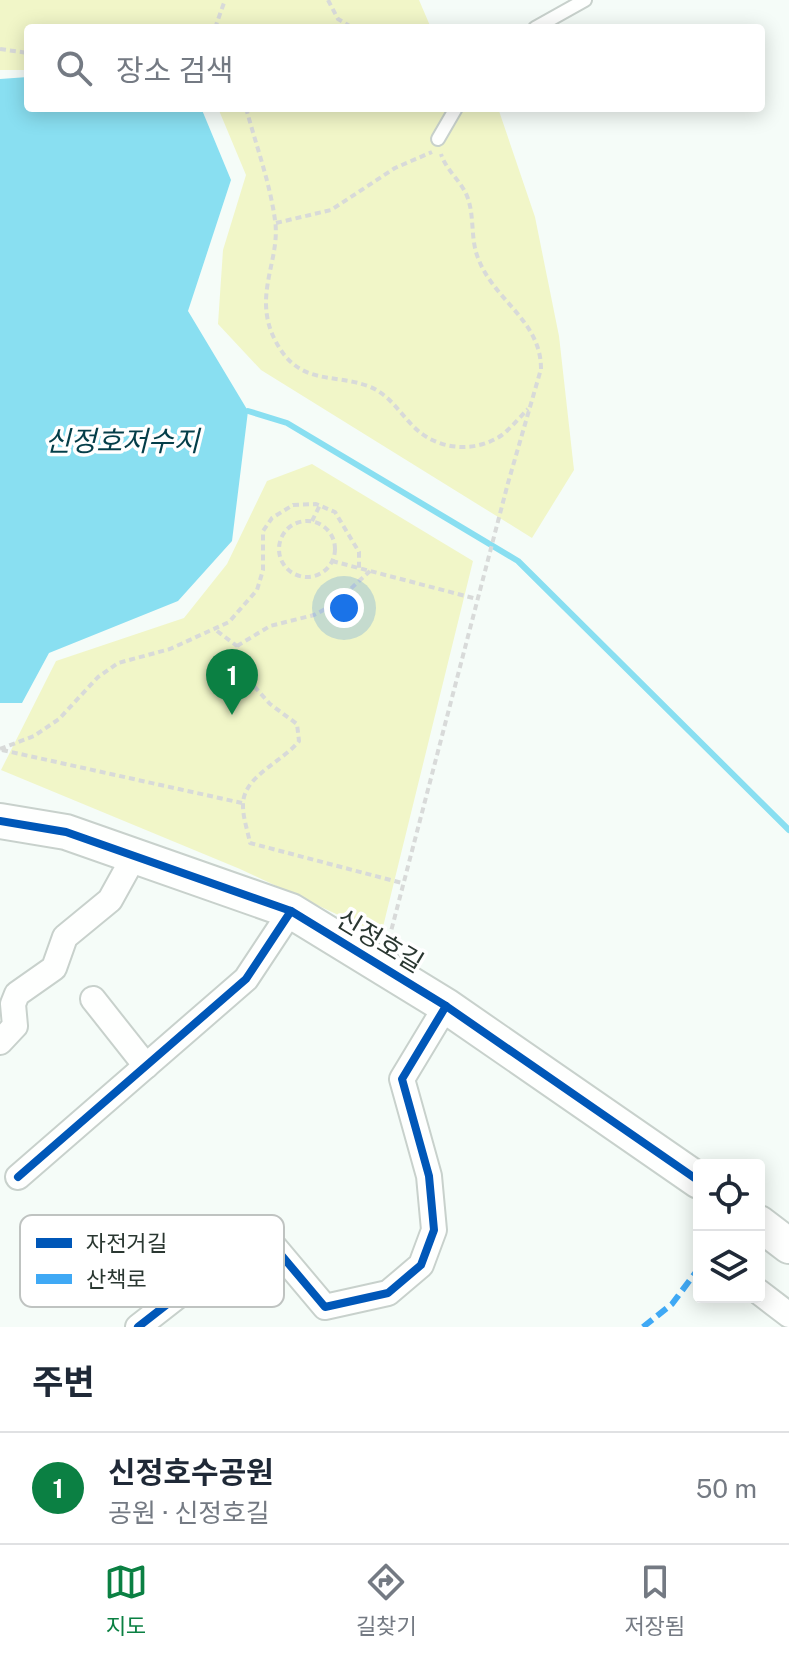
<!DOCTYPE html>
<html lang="ko">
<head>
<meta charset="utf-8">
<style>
  :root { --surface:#fff; --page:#f2f2f3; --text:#1f2937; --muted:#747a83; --line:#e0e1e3; --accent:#0b8043 }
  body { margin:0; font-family:"Public Sans","Noto Sans KR",sans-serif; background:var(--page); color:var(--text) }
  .controls { position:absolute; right:24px; bottom:24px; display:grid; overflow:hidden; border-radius:8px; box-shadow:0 4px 20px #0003 }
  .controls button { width:72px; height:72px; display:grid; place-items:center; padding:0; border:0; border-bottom:2px solid var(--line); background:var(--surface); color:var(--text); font:40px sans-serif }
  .you { position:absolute; left:344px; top:608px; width:28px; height:28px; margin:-20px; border:6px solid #fff; border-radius:50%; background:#1a73e8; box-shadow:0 0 0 12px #1a73e833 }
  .badge { display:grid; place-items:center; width:52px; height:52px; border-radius:50%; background:var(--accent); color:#fff; font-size:26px; font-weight:700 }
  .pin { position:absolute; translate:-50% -66px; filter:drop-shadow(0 2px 4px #0008) }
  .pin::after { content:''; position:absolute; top:42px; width:28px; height:24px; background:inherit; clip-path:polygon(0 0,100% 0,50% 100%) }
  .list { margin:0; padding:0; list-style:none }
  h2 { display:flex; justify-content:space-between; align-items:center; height:104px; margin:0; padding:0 32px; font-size:34px }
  h2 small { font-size:26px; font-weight:400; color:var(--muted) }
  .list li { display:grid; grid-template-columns:52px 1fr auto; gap:24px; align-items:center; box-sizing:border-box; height:112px; padding:0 32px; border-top:2px solid var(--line) }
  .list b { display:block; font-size:30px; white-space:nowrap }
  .list p { margin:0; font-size:26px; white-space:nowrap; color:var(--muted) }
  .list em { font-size:26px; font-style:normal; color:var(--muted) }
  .icon { flex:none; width:44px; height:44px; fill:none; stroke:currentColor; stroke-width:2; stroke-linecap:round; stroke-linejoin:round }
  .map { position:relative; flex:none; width:789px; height:1327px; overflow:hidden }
  .search { position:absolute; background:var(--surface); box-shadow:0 4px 20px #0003; left:24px; right:24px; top:24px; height:88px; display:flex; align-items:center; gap:20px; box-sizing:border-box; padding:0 28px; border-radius:8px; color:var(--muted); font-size:30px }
  .sheet { height:216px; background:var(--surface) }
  nav { display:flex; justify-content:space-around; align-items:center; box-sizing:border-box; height:112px; border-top:2px solid var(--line); background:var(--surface); font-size:22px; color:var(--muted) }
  nav a { display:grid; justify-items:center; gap:4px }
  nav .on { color:var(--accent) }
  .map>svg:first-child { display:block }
  .green { fill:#f1f6c8 }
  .water { fill:#89dff1 }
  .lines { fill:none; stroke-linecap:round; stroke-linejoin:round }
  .stream { stroke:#89dff1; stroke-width:6 }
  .lane-casing { stroke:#c8d1cc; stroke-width:16 }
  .street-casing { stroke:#c8d1cc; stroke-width:28 }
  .secondary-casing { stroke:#c8d1cc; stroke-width:38 }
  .path { stroke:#d8dad9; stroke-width:4; stroke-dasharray:6 4; stroke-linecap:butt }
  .lane { stroke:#fefffe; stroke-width:12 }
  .street { stroke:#fefffe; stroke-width:24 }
  .secondary { stroke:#fefffe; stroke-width:34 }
  .quiet { stroke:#3fa9f5; stroke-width:6; stroke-dasharray:12 6; stroke-linecap:butt }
  .cycleway-casing { stroke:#fff; stroke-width:13 }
  .cycleway { stroke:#0057b8; stroke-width:8 }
  .labels { text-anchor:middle; stroke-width:7; stroke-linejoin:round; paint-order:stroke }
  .street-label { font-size:26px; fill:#2a3731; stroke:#fff }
  .water-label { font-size:28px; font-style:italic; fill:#043e49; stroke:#fff }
  .key { fill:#fff; stroke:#bfc3c1; stroke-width:2 }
  .key-label { font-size:22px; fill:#2a3731 }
</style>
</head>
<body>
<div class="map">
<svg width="789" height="1327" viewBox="0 0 789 1327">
  <rect width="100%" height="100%" fill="#f5fcf8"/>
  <g class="green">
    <path d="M0 0H419L431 28H28V70H0Z"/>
    <path d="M218 108H498L535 217 559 336 574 470 532 538 261 370 218 324 223 250 246 175Z"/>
    <path d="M312 464 473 561 381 935 240 869 1 770 56 661 184 618 227 564 267 481Z"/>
  </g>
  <path class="water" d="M28 77V108L202 110 231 180 188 311 248 411 232 541 178 601 49 653 22 703H0V79Z"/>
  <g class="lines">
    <path class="stream" d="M248 411 287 423 518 561 789 830"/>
    <g class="lane-casing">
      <g id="lane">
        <path d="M535 28 585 0"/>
        <path d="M438 139 456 108"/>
      </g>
    </g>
    <g class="street-casing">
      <g id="street">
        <path d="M93 999 146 1066"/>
        <path d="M0 1042 15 1026 13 1004 17 994 54 968 65 937 110 900 136 853"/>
        <path d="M18 1177 246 979 291 911"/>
        <path d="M759 1292 789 1315"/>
        <path d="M138 1327 261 1231 325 1307 388 1293 421 1265 434 1230 429 1176 402 1079 446 1006"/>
      </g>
    </g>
    <g class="secondary-casing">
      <g id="secondary">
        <path d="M0 821 66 832 291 911 446 1006 699 1181"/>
        <path d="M759 1223 789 1246"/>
      </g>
    </g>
    <g class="path">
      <path d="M328 0 338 19 353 28"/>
      <path d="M215 28 225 0"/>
      <path d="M0 49 28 53"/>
      <path d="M246 108C256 145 270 183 275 220 281 260 252 295 275 340 298 386 332 373 368 386 389 394 398 411 413 426 436 450 474 454 502 435 511 428 520 417 528 409"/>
      <path d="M276 223 331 210 395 168 432 152"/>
      <path d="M312 521 320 505"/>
      <circle cx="307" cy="549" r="28"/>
      <path d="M332 561 477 599"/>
      <path d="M217 631 237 646 245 676 270 704 297 724 299 741C283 762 242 776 243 806 243 818 248 832 250 843L402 883"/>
      <path d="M237 646 270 626 314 615 333 605 370 571"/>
      <path d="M0 749 34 736 59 719 98 677 118 663 170 649 229 622 257 590 263 570V531L272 518 293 505 316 504 335 512 359 552V568"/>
      <path d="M2 750 242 803"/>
      <path d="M389 939 508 483 541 369C541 320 494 301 478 258 470 238 475 216 467 196 461 181 446 170 441 154"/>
    </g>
    <use href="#lane" class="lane"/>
    <use href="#street" class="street"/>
    <use href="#secondary" class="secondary"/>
    <path class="quiet" d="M643 1327 672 1304 699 1268"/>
    <g class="cycleway-casing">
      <g id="cycleway">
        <path d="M0 821 66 832 291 911 446 1006 699 1181"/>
        <path d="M18 1177 246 979 291 911"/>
        <path d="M138 1327 261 1231 325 1307 388 1293 421 1265 434 1230 429 1176 402 1079 446 1006"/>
      </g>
    </g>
    <use href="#cycleway" class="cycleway"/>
  </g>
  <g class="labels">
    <g class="street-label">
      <text transform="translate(380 941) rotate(31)" y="9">신정호길</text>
    </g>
    <g class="water-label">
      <text x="122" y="451">신정호저수지</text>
    </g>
  </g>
  <rect x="20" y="1215" width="264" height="92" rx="12" class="key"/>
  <rect x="36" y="1238" width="36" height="10" fill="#0057b8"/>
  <rect x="36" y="1274" width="36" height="10" fill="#3fa9f5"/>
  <g class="key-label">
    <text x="86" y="1251">자전거길</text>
    <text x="86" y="1287">산책로</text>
  </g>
</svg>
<div class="controls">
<button><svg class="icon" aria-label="locate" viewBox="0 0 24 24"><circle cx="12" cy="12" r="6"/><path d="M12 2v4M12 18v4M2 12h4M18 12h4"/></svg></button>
<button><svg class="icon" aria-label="layers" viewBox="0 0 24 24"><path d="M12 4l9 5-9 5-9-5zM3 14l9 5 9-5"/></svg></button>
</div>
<div class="you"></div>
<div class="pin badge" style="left:232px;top:715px">1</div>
<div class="search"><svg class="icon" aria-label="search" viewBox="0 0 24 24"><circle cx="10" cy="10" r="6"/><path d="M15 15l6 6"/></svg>장소 검색</div>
</div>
<section class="sheet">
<h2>주변<small></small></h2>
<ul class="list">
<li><span class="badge">1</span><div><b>신정호수공원</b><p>공원 · 신정호길</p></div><em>50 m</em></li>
</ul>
</section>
<nav>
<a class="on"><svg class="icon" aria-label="map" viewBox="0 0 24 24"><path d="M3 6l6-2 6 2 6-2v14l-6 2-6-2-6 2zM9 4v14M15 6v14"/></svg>지도</a>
<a><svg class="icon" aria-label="directions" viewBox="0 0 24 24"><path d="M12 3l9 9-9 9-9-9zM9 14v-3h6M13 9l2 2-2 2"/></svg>길찾기</a>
<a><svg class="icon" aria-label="saved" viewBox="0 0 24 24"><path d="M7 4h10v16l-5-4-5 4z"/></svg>저장됨</a>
</nav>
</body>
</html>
